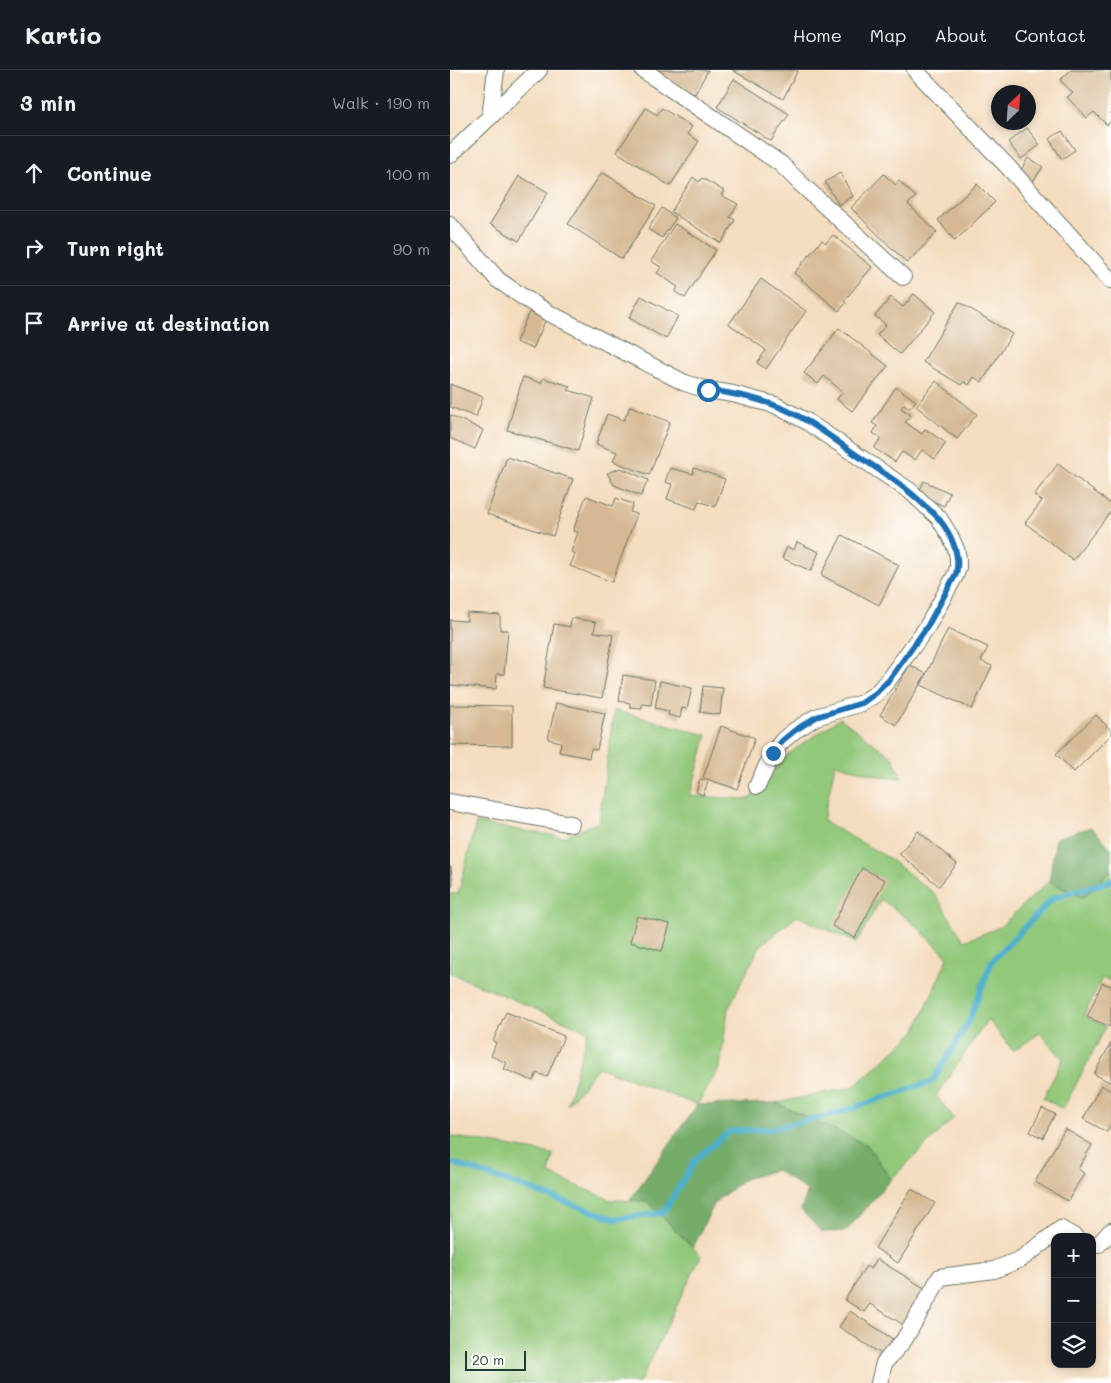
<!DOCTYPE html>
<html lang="en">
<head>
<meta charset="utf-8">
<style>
  :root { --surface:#171b24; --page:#242831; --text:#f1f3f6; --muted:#9ea1a6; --line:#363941 }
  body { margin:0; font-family:Mali,sans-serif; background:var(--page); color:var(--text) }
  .controls { position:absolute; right:15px; bottom:15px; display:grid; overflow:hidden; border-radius:10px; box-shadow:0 2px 8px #0003 }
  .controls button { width:45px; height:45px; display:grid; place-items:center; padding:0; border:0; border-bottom:1px solid var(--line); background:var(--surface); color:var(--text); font:25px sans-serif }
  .compass { position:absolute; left:541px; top:15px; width:45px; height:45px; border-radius:50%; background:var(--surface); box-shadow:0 2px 8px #0003; rotate:25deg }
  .scale { position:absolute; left:15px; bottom:12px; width:61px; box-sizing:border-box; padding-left:5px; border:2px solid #1f3d34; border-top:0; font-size:14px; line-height:18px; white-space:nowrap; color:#1f3d34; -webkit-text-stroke:4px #fdfcf7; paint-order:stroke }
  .stop { position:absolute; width:15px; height:15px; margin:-11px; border:4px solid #1f6fb2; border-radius:50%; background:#fff }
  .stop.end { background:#1f6fb2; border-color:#fff; box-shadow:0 1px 5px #0008 }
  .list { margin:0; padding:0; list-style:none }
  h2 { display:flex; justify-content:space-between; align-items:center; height:65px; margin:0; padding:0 20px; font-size:21px }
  h2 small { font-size:16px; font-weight:400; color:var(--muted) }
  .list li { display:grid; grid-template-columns:32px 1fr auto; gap:15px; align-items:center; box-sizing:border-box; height:75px; padding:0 20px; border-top:1px solid var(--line) }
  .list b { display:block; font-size:19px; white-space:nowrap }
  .list em { font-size:16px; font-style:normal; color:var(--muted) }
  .icon { flex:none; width:28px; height:28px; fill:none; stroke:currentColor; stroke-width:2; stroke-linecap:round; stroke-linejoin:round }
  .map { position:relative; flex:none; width:661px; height:1313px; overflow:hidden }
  header { display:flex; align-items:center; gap:30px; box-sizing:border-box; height:70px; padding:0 25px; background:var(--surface); border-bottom:1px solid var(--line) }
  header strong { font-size:24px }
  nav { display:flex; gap:28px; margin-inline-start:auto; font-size:18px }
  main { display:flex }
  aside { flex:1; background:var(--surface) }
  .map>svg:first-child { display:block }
  .green { fill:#92c87a; stroke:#588257 }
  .forest { fill:#75ac6a; stroke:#4a744f }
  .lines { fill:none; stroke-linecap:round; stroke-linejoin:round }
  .stream { stroke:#4db0cc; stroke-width:6 }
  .building { fill:#d6b994 }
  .street-casing { stroke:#6a7564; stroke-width:18 }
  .street { stroke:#fff; stroke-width:16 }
  .route { stroke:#1f6fb2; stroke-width:6 }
</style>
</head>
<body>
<header>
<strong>Kartio</strong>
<nav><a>Home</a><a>Map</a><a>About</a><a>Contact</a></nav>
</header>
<main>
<aside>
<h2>3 min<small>Walk · 190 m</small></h2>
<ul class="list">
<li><svg class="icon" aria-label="ahead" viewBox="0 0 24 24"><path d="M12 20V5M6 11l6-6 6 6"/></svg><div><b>Continue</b></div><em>100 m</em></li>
<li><svg class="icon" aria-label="right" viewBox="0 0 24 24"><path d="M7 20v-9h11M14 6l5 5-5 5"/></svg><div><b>Turn right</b></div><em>90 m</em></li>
<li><svg class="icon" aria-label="arrive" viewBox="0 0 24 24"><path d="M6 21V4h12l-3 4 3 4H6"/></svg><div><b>Arrive at destination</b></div></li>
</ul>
</aside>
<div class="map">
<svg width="661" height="1313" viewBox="0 0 661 1313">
  <rect width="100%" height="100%" fill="#fdfcf7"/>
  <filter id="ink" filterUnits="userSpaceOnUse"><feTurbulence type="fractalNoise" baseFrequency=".02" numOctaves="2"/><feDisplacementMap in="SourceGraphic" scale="10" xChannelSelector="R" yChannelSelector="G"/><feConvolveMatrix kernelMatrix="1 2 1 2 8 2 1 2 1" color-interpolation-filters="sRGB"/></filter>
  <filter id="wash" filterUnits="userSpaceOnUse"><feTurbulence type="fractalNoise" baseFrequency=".0096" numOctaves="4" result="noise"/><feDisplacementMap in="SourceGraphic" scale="20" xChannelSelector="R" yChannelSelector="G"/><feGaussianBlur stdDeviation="1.12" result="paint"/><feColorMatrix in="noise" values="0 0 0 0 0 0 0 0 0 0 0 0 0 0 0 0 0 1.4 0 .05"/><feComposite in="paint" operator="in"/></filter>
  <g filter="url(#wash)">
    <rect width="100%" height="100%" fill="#f4dcbe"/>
    <g class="green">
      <path d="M164 640 257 665 240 726 300 729 337 685 390 648 443 688 452 708 433 707 385 694 373 751 437 787 485 824 514 871 550 857 599 811 633 828 661 801V911L652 908 634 946 656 957 613 1039 593 1028 613 989 590 963 563 981 538 949 486 1026 504 1048 441 1109 417 1075 326 1033 403 1017 465 962 498 887 466 856 431 829 406 873 347 846 310 876 278 939 270 997 247 1035 148 997 117 1035 138 961 0 903V824H8L26 753 113 767 149 752Z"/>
      <path d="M0 1066 103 1084 99 1104 161 1130 197 1131 251 1186 189 1313H0Z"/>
    </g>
    <g class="forest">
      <path d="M641 757 661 778V801L633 828 599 811 606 768Z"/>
      <path d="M326 1033 417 1075 441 1109 396 1161 372 1162 351 1140 358 1121 326 1100 294 1109 264 1133 243 1178 197 1131 180 1130 247 1035Z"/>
    </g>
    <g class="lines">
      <path class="stream" d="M0 1092 165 1149 213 1143 246 1089 280 1061 321 1059 388 1043 483 1011 519 951 542 891 603 828 661 811"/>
    </g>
    <g id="blocks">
      <g class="building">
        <path d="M200 0H258L245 24Z"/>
        <path d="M282 0H348L333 29Z"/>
        <path d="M621 0H661V51L657 55 644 42 637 48 617 27 623 23 610 10Z"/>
        <path d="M284 9 339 44 321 71 267 37Z"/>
        <path d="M196 38 207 45 212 38 242 57 237 64 249 71 220 116 167 82Z"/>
        <path d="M577 58 590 75 571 89 558 72Z"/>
        <path d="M612 61 625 80 612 89 599 69Z"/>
        <path d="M578 88 593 97 583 111 569 103Z"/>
        <path d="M152 102 206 136 172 189 118 154Z"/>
        <path d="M390 103 403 126 389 135 375 112Z"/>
        <path d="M434 104 446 115 449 111 466 127 458 134 487 162 457 193 401 138Z"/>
        <path d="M69 106 98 122 69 171 40 154Z"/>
        <path d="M243 107 249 112 252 108 274 121 271 125 288 134 280 147 285 150 271 173 221 142Z"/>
        <path d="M527 114 545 132 505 171 488 150Z"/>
        <path d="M212 138 226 148 212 168 198 159Z"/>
        <path d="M225 154 266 180 235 228 225 222 228 217 207 203 211 197 201 191Z"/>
        <path d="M383 165 422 197 394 231 396 233 389 241 344 203 372 170 376 173Z"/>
        <path d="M311 209 356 241 316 299 307 293 316 280 279 254Z"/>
        <path d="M464 224 485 242 450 284 427 265 436 255 425 246 441 227 453 237Z"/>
        <path d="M191 226 228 246 216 269 179 248Z"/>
        <path d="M509 232 562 264 532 312 524 307 519 315 514 312 511 315 473 292Z"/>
        <path d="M79 242 96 249 83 279 66 272Z"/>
        <path d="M389 258 438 296 402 341 387 329 393 322 374 306 368 314 354 303Z"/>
        <path d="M73 307 91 313 93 308 120 316 118 320 144 328 128 381 57 360Z"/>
        <path d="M486 311 527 344 507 369 466 336Z"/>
        <path d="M0 314 33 327 26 347 0 337Z"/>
        <path d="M446 317 466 331 460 338 454 334 451 338 461 345 455 352 472 364 475 359 496 373 485 389 472 380 465 390 452 382 445 392 424 378 431 368 423 363 427 356 422 353Z"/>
        <path d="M180 336 220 352 199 405 163 391 167 382 146 374 157 344 174 350Z"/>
        <path d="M0 345 33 360 25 379 0 368Z"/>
        <path d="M57 387 123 409 103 466 37 444Z"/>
        <path d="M608 394 661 434V441L623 490 575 453 592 431 584 425Z"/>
        <path d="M171 398 198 410 191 426 164 415 157 403Z"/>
        <path d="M220 398 243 404 244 398 275 409 265 437 249 431 246 439 217 429 222 414 215 412Z"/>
        <path d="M474 411 500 423 494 436 468 424Z"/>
        <path d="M136 426 163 436 166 428 183 434 180 442 187 444 162 512 120 496 125 484 121 482 128 462 123 461Z"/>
        <path d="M392 465 449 495 429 535 371 505Z"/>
        <path d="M347 472 369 482 361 501 332 488 337 477 344 480Z"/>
        <path d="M17 543 50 545V560H58L54 604H47L46 619 0 615V550L17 551Z"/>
        <path d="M121 548 146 552 144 562 163 565 152 628 93 618 104 554 120 557Z"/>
        <path d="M498 559 538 577 531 591 542 596 522 639 471 615Z"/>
        <path d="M460 595 476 604 446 655 430 645Z"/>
        <path d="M173 605 205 610 201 635 192 634V638L180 637V633L169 631Z"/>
        <path d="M210 611 242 618 237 639 232 638 230 648 218 645 219 641 205 638Z"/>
        <path d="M253 616 273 618 270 645 250 642Z"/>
        <path d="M106 633 155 643 147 680 141 679 139 688 109 682 111 672 98 669Z"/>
        <path d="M0 635 62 636V676L0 675Z"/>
        <path d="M646 645 661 660V665L624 702 606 684Z"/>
        <path d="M271 656 305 668 287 719 253 708Z"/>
        <path d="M250 709 258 712 253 725 246 722Z"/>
        <path d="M468 761 507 794 489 816 449 784Z"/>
        <path d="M0 797H1L3 816 0 817Z"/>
        <path d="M412 798 435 810 405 868 382 856Z"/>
        <path d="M187 846 220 854 212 881 180 872Z"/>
        <path d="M652 913 661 916V957L637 947Z"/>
        <path d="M56 942 114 966 97 1007 87 1003 83 1011 54 999 57 993 41 986 46 973 43 971Z"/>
        <path d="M661 973V1013L644 1004Z"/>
        <path d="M651 1015 661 1021V1054L657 1062 633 1049Z"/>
        <path d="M592 1038 605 1044 593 1068 580 1062Z"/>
        <path d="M615 1059 642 1075 628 1099 634 1103 618 1131 585 1112Z"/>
        <path d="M461 1119 485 1133 448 1193 425 1178Z"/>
        <path d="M427 1189 479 1221 457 1257 420 1234 414 1242 395 1230 416 1196 421 1199Z"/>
        <path d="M400 1241 443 1269 433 1285 389 1257Z"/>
      </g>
    </g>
  </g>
  <g filter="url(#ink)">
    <use href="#blocks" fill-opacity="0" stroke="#6a7564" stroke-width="1"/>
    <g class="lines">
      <g class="street-casing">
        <g id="street">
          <path d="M193 0 331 94 350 113 453 207"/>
          <path d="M465 0 560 99 660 210"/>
          <path d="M40 47 46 0"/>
          <path d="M0 85 89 0"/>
          <path d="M0 155 48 210 73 227 97 242 235 313 258 320 283 324 325 335 356 351 460 421 489 448 500 466 506 479 508 488V497L506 504 477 557 439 609 427 623 412 633 366 647 344 661 332 671 323 683 307 716"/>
          <path d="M0 732 121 754"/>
          <path d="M642 1174H649L661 1161"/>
          <path d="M429 1313 434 1293 454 1270 490 1207 544 1200 571 1189 611 1159 625 1167"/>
        </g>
      </g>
      <use href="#street" class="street"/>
    </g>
  </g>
  <g class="lines" filter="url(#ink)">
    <path class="route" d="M258 320C280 323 303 327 324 335 355 346 382 368 408 386 432 402 455 416 475 436 480 440 485 444 489 449 501 464 511 485 506 504L477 557 439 610 426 623 412 633 366 647 344 661 332 671 323 683"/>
  </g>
</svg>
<div class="controls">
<button>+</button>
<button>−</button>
<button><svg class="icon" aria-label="layers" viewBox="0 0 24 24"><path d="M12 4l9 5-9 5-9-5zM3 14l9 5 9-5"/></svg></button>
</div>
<svg class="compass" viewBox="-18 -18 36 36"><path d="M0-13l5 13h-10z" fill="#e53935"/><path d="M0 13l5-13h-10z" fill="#9ea1a6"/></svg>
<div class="scale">20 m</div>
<div class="stop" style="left:258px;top:320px"></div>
<div class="stop end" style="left:323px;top:683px"></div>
</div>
</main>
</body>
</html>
